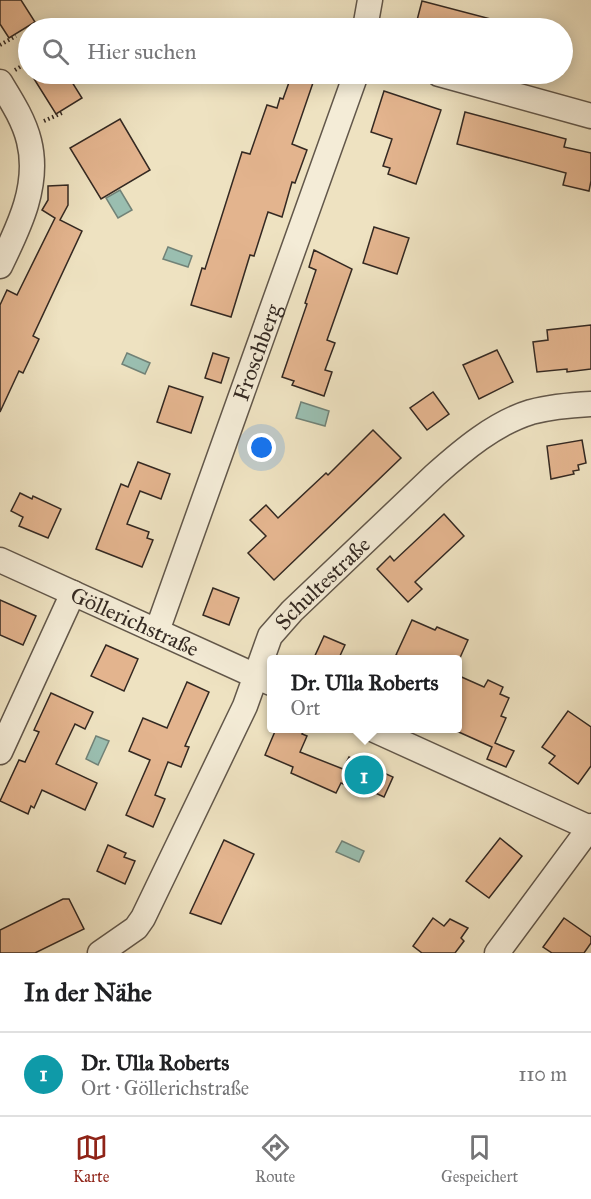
<!DOCTYPE html>
<html lang="de">
<head>
<meta charset="utf-8">
<style>
  :root { --surface:#fff; --page:#f2f2f2; --text:#202124; --muted:#757577; --line:#e0e0e0; --accent:#8f2418 }
  body { margin:0; font-family:"IM FELL Great Primer",serif; background:var(--page); color:var(--text) }
  .you { position:absolute; left:262px; top:448px; width:21px; height:21px; margin:-15px; border:4px solid #fff; border-radius:50%; background:#1a73e8; box-shadow:0 0 0 9px #1a73e833 }
  .badge { display:grid; place-items:center; width:39px; height:39px; border-radius:50%; background:var(--accent); color:#fff; font-size:20px; font-weight:700 }
  .pin { position:absolute; translate:-50% -50%; border:3px solid #fff; box-shadow:0 2px 6px #0006 }
  .popup { position:absolute; left:267px; top:655px; width:195px; height:78px; box-sizing:border-box; display:grid; place-content:center; border-radius:6px; background:var(--surface); filter:drop-shadow(0 2px 4px #0005); font-size:20px; white-space:nowrap; color:var(--muted) }
  .popup b { font-size:22px; color:var(--text) }
  .popup::after { content:''; position:absolute; left:50%; top:100%; margin-left:-12px; border:12px solid transparent; border-top-color:var(--surface) }
  .list { margin:0; padding:0; list-style:none }
  h2 { display:flex; justify-content:space-between; align-items:center; height:78px; margin:0; padding:0 24px; font-size:26px }
  h2 small { font-size:20px; font-weight:400; color:var(--muted) }
  .list li { display:grid; grid-template-columns:39px 1fr auto; gap:18px; align-items:center; box-sizing:border-box; height:84px; padding:0 24px; border-top:2px solid var(--line) }
  .list b { display:block; font-size:22px; white-space:nowrap }
  .list p { margin:0; font-size:20px; white-space:nowrap; color:var(--muted) }
  .list em { font-size:20px; font-style:normal; color:var(--muted) }
  .icon { flex:none; width:33px; height:33px; fill:none; stroke:currentColor; stroke-width:2; stroke-linecap:round; stroke-linejoin:round }
  .map { position:relative; flex:none; width:591px; height:953px; overflow:hidden }
  .search { position:absolute; background:var(--surface); box-shadow:0 3px 15px #0003; left:18px; right:18px; top:18px; height:66px; display:flex; align-items:center; gap:15px; box-sizing:border-box; padding:0 21px; border-radius:33px; color:var(--muted); font-size:22px }
  .sheet { height:162px; background:var(--surface) }
  nav { display:flex; justify-content:space-around; align-items:center; box-sizing:border-box; height:84px; border-top:2px solid var(--line); background:var(--surface); font-size:16px; color:var(--muted) }
  nav a { display:grid; justify-items:center; gap:3px }
  nav .on { color:var(--accent) }
  .map>svg:first-child { display:block }
  .water { fill:#9abeb0; stroke:#718277; stroke-width:1.5 }
  .building { fill:#e3b48e; stroke:#342922; stroke-width:1.5 }
  .lines { fill:none; stroke-linecap:round; stroke-linejoin:round }
  .street-casing { stroke:#62574a; stroke-width:27 }
  .path { stroke:#342922; stroke-width:4; stroke-dasharray:1.5 3; stroke-linecap:butt }
  .street { stroke:#f4ecd7; stroke-width:24 }
  .labels { text-anchor:middle; stroke-width:4.5; stroke-linejoin:round; paint-order:stroke }
  .street-label { font-size:22px; fill:#342922; stroke:#f4ecd7 }
</style>
</head>
<body>
<div class="map">
<svg width="591" height="953" viewBox="0 0 591 953">
  <rect width="100%" height="100%" fill="#eee2c1"/>
  <filter id="stains"><feTurbulence type="fractalNoise" baseFrequency=".00333" numOctaves="4"/><feColorMatrix values="0 0 0 0 .2 0 0 0 0 .09 0 0 0 0 .02 0 0 0 .5 -.17"/></filter>
  <radialGradient id="worn" r=".72"><stop offset=".6" stop-color="#630" stop-opacity="0"/><stop offset="1" stop-color="#630" stop-opacity=".3"/></radialGradient>
  <g class="water">
    <path d="M120 190 132 210 118 218 106 198Z"/>
    <path d="M168 247 192 256 188 267 163 259Z"/>
    <path d="M127 353 150 363 145 374 122 364Z"/>
    <path d="M301 402 329 411 325 426 296 418Z"/>
    <path d="M96 736 109 741 98 765 86 759Z"/>
    <path d="M342 841 364 851 359 862 336 852Z"/>
  </g>
  <g class="building">
    <path d="M0 0H21L35 22 9 38 0 24Z"/>
    <path d="M422 1 506 23 505 28H415Z"/>
    <path d="M31 74H67L82 98 56 114Z"/>
    <path d="M292 74H316L292 144 307 150 295 183 292 182 282 217 268 212 254 256 250 255 231 317 191 305 202 268 205 269 242 152 250 154 267 105 277 108 280 98 283 99Z"/>
    <path d="M384 91 441 110 416 184 388 174 390 168 383 166 392 139 371 132Z"/>
    <path d="M465 112 566 139 564 147 591 153V181L589 191 563 185 566 173 457 144Z"/>
    <path d="M120 119 150 170 101 199 70 148Z"/>
    <path d="M68 185V205L60 220 82 231 33 336 39 339 23 373 19 371 0 412V305L7 290 17 295 55 218 42 210 48 200V186Z"/>
    <path d="M374 227 409 238 397 274 363 263Z"/>
    <path d="M314 250 352 269 327 340 335 343 325 370 332 372 324 396 292 385 294 381 282 377 307 304 305 303 316 270 309 267Z"/>
    <path d="M591 325V369L567 372V369L537 372 533 342 548 340 547 330Z"/>
    <path d="M497 350 513 382 479 399 463 365Z"/>
    <path d="M213 353 229 358 221 383 205 378Z"/>
    <path d="M169 386 203 397 191 433 157 422Z"/>
    <path d="M433 392 449 414 427 430 410 408Z"/>
    <path d="M373 430 401 458 274 580 248 553 266 536 250 520 266 505 278 518 326 473 328 475Z"/>
    <path d="M582 440 586 463 578 465 579 470 573 471 574 474 551 479 547 446Z"/>
    <path d="M138 462 170 474 161 499 140 491 127 524 149 532 147 538 153 540 142 567 96 549 121 484 128 487Z"/>
    <path d="M20 493 32 499 33 496 61 509 48 538 19 526 23 517 11 511Z"/>
    <path d="M444 514 464 536 415 582 422 589 408 602 377 569 390 556 394 561Z"/>
    <path d="M213 588 239 598 229 625 203 615Z"/>
    <path d="M0 600 36 616 23 645 0 635Z"/>
    <path d="M412 620 435 630 437 627 468 640 459 660H407L396 655Z"/>
    <path d="M324 636 345 645 338 660H313Z"/>
    <path d="M106 645 138 659 124 691 91 676Z"/>
    <path d="M457 675 484 687 488 680 503 687 500 694 509 698 501 716 506 718 495 743 514 751 506 767 487 759 492 747 452 729H457Z"/>
    <path d="M187 682 209 692 185 746 189 747 181 767 168 762 155 795 165 799 153 827 126 815 150 760 129 751 143 718 167 728Z"/>
    <path d="M51 693 93 712 85 729 75 724 56 764 97 783 85 810 42 790 34 808 31 806 28 814 0 801 19 760 25 762 39 732 34 730Z"/>
    <path d="M568 711 591 727V766L578 784 549 763 555 756 542 747Z"/>
    <path d="M276 729H305L302 734 307 736 300 752 343 769 349 757 393 777 384 797 369 790 367 794 341 783 336 793 291 773 293 767 265 755Z"/>
    <path d="M500 838 522 856 489 898 466 881Z"/>
    <path d="M224 840 254 854 221 924 190 913Z"/>
    <path d="M108 845 126 853 124 857 135 861 125 884 97 871Z"/>
    <path d="M63 899H69L84 929 35 953H0V930Z"/>
    <path d="M433 918 444 926 450 919 468 928 461 938 464 941 455 953H422L413 946Z"/>
    <path d="M564 918 591 937V943L584 953H552L543 947Z"/>
  </g>
  <g class="lines">
    <g class="street-casing">
      <g id="street">
        <path d="M365 28 370 0"/>
        <path d="M439 74 591 116"/>
        <path d="M0 82C11 100 24 120 29 141 40 185 19 227 0 266"/>
        <path id="s1" d="M0 560 271 683"/>
        <path id="s2" d="M157 631 356 74"/>
        <path d="M370 728 590 828"/>
        <path d="M0 752 73 593"/>
        <path id="s3" d="M100 953 136 928 143 918 245 706 270 636 292 611 435 475C463 450 495 423 531 412 550 407 572 405 591 404"/>
        <path d="M497 953 591 826"/>
      </g>
    </g>
    <g class="path">
      <path d="M0 45 16 36"/>
      <path d="M15 70 28 62"/>
      <path d="M44 121 64 112"/>
    </g>
    <use href="#street" class="street"/>
  </g>
  <g class="labels">
    <g class="street-label">
      <text dy="8" stroke="none"><textPath href="#s2" startOffset="296">Froschberg</textPath></text>
      <text dy="8" stroke="none"><textPath href="#s3" startOffset="440">Schultestraße</textPath></text>
      <text dy="8" stroke="none"><textPath href="#s1" startOffset="148">Göllerichstraße</textPath></text>
    </g>
  </g>
  <rect width="100%" height="100%" filter="url(#stains)"/>
  <rect width="100%" height="100%" fill="url(#worn)"/>
</svg>
<div class="you"></div>
<div class="pin badge" style="left:364px;top:775px;background:#0f9aa8">1</div>
<div class="popup"><b>Dr. Ulla Roberts</b>Ort</div>
<div class="search"><svg class="icon" aria-label="search" viewBox="0 0 24 24"><circle cx="10" cy="10" r="6"/><path d="M15 15l6 6"/></svg>Hier suchen</div>
</div>
<section class="sheet">
<h2>In der Nähe<small></small></h2>
<ul class="list">
<li><span class="badge" style="background:#0f9aa8">1</span><div><b>Dr. Ulla Roberts</b><p>Ort · Göllerichstraße</p></div><em>110 m</em></li>
</ul>
</section>
<nav>
<a class="on"><svg class="icon" aria-label="map" viewBox="0 0 24 24"><path d="M3 6l6-2 6 2 6-2v14l-6 2-6-2-6 2zM9 4v14M15 6v14"/></svg>Karte</a>
<a><svg class="icon" aria-label="directions" viewBox="0 0 24 24"><path d="M12 3l9 9-9 9-9-9zM9 14v-3h6M13 9l2 2-2 2"/></svg>Route</a>
<a><svg class="icon" aria-label="saved" viewBox="0 0 24 24"><path d="M7 4h10v16l-5-4-5 4z"/></svg>Gespeichert</a>
</nav>
</body>
</html>
